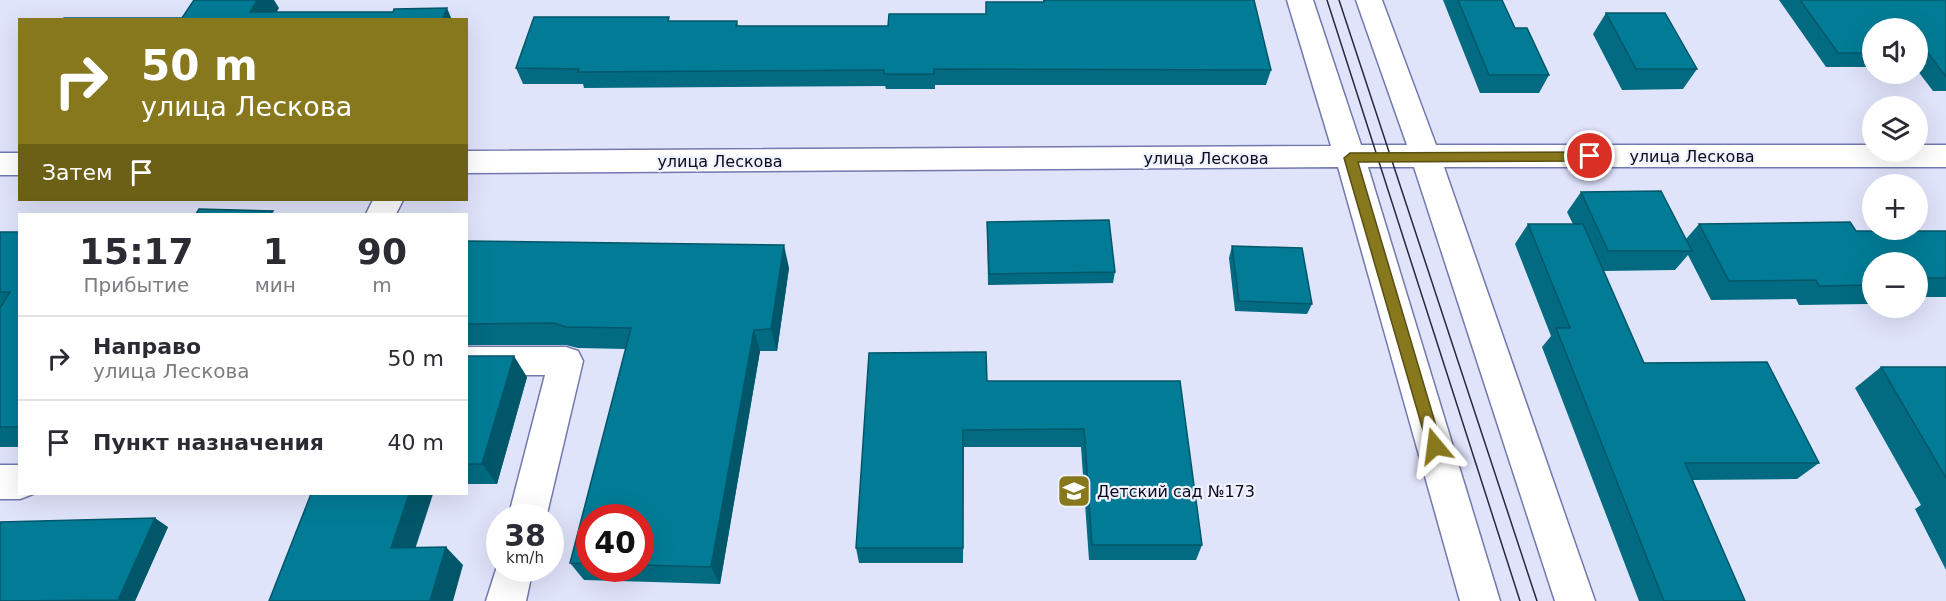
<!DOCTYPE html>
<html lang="ru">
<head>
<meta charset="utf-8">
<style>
  :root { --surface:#fff; --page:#f2f2f3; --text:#2b2b33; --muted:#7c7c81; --line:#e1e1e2 }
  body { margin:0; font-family:"DejaVu Sans",sans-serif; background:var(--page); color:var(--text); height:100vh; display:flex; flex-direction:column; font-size:22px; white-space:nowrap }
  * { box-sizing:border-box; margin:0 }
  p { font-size:20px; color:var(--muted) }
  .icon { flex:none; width:33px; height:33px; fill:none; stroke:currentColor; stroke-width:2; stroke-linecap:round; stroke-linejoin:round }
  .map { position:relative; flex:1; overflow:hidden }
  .panel { position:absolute; left:18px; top:213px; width:450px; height:282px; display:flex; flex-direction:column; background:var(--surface); border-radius:0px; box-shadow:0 6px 24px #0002 }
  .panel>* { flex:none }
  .hud { position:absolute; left:18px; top:18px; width:450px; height:183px; border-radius:0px; box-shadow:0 6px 24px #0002; background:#88781d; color:#fff; overflow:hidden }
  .controls { position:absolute; left:1862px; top:18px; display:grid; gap:12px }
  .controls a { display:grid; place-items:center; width:66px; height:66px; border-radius:50%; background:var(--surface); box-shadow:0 6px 24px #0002; font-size:30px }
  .speed { position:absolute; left:486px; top:504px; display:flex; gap:12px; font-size:30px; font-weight:700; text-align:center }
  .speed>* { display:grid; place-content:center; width:78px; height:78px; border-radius:50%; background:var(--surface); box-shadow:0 6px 24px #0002; line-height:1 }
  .speed small { font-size:15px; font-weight:400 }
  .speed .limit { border:9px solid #d22; background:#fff; color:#111 }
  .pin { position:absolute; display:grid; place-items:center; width:51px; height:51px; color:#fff; margin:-26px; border:3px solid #fff; border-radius:50%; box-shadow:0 2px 6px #0007 }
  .me { position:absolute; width:66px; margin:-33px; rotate:344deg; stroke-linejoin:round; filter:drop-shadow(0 0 4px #0008) }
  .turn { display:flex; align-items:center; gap:21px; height:126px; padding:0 24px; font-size:27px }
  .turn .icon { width:78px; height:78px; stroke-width:2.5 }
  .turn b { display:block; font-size:42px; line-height:51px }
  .then { display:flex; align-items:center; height:57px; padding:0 24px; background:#0003; gap:12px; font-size:22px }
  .eta { display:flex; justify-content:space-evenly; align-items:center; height:102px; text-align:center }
  .eta b { font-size:36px; font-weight:700; line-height:42px }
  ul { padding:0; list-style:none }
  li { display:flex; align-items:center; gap:18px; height:84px; padding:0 24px; border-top:2px solid var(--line) }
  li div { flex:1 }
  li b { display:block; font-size:22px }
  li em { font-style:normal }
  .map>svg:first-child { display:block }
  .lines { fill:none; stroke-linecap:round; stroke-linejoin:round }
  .minor-casing { stroke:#7378ad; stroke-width:3 }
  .minor { fill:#fff; fill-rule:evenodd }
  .tram { stroke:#28293d; stroke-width:1.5 }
  .wall { fill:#026b81; fill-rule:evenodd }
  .shaded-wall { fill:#015769 }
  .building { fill:#027c96; stroke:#015769; stroke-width:1.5 }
  .route { fill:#88781d; stroke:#584e13; stroke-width:1.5 }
  .labels { text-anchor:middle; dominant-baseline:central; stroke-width:4.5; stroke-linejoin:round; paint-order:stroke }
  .street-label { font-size:16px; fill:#090a1d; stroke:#f0f2fe }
  .poi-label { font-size:16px; fill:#090a1d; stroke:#f0f2fe; text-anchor:start }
</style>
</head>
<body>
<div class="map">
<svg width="1946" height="601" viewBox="0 0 1946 601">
  <rect width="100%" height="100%" fill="#e0e4fb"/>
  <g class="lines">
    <defs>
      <g id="minor">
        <path d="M1287 0H1313L1361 145H1407L1356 0H1382L1436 145H1872V152H1917V145H1946V167H1444L1595 601H1555L1414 167H1368L1500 601H1460L1338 167 466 173V151L1331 146Z"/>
        <rect x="0" y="153" width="20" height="22"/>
        <path d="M373 200H403L396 214H366Z"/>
        <path d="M466 347H566L578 351 583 361 546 518H508L545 375H466Z"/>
        <path d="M0 465H20V494H33L20 499H0Z"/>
        <path d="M500 557V568H533L526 601H486Z"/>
      </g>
    </defs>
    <!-- minor casing -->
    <use href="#minor" class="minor-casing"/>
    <!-- minor -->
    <use href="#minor" class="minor"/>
    <!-- tram -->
    <g class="tram">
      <path d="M1327 0 1520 601"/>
      <path d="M1339 0 1537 601"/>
    </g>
  </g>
  <!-- wall -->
  <g class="wall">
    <path d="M1043 0 1271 70 1266 85H935V89H886L885 86 584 88 583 84H523L516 68 670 21H737L738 26H888L985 14 1043 2Z"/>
    <path d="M1443 0H1502L1515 28 1549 75 1539 93H1480Z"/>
    <path d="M1779 0H1946V91H1933L1917 70V28H1872V67H1826Z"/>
    <path d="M1606 13 1697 69 1683 89 1622 90 1593 34Z"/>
    <path d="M1581 192 1686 239 1699 224 1856 231H1946V297H1917V262H1872V301L1868 304 1799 305 1796 299 1711 300 1688 255 1675 270 1603 271 1644 363 1819 463 1797 479 1692 480 1745 601H1639L1542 347 1551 336 1515 244 1528 224H1573L1567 212Z"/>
    <path d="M987 222 1115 272 1113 283 988 285Z"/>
    <rect x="0" y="232" width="20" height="215"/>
    <path d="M466 241 789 268 777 351H760L720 584 584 580 570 563 626 349 578 348 566 345H466ZM590 518H640V568H590Z"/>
    <path d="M1232 246 1312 304 1307 314 1235 311 1229 258Z"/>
    <path d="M466 356 527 377 497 484H466Z"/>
    <path d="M1881 367H1946V570L1915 509 1921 505 1855 388Z"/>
    <path d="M987 381H1180L1202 545 1196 560H1089L1081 447H964L963 563H859L856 548Z"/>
    <path d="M168 527 135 601H0Z"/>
  </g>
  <!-- shaded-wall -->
  <g class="shaded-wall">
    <path d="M257 0H274L279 8 272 20 250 12Z"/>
    <path d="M447 8 452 20H442Z"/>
    <path d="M784 245 789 268 777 351 771 329Z"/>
    <path d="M754 330 760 351 720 584 711 567Z"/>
    <path d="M514 356 527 377 497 484 482 464Z"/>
    <path d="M409 494H433L410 565 391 548Z"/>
    <path d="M155 518 168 527 135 601H120L118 600Z"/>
    <path d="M446 547 463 565 453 601H430Z"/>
  </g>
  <!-- building -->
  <g class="building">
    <path d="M194 0H257L250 12H393L394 9 447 8 442 20H63L64 18H182Z"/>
    <path d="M1044 0H1254L1271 70 934 69V74H884V70L578 72 579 69 516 68 534 17H669L668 21H737L736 26H888L889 14H986V2H1044Z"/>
    <path d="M1458 0H1502L1515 28H1527L1549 75H1489Z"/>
    <path d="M1800 0H1946V77L1928 53H1917V28H1872V53H1838Z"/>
    <path d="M1606 13H1665L1697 69H1636Z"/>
    <path d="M1661 191 1692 251H1608L1581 192Z"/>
    <path d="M199 209 273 211 271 214H196Z"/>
    <path d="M1109 220 1115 272 989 274 987 222Z"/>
    <path d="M1850 222 1856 231H1946V278H1917V262H1872V285L1819 286 1816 280 1729 281 1699 224Z"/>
    <path d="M1528 224H1583L1644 363 1767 362 1819 463H1685L1745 601H1664L1556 328H1570Z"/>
    <path d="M0 232H20V427H0V308L10 292H0Z"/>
    <path d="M466 241 784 245 771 329 754 330 711 567 640 565V518H590V564L570 563 631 328 566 327 554 323 466 324Z"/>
    <path d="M1232 246 1302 248 1312 304 1239 301Z"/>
    <path d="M986 352 987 381H1180L1202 545H1092L1084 429 963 430V548H856L869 353Z"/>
    <path d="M466 356H514L482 464H466Z"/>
    <path d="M1881 367H1946V478Z"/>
    <path d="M311 494H409L391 548 446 547 430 601H269Z"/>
    <path d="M155 518 118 600 0 601V522Z"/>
  </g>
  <!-- route -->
  <path class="route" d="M1590 152 1596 156 1590 161 1358 162 1442 446 1440 451 1435 453 1429 451 1344 158 1350 153Z"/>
  <!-- icons -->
  <defs>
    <symbol id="school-square" viewBox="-11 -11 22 22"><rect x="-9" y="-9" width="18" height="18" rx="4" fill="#88781d" stroke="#f0f2fe"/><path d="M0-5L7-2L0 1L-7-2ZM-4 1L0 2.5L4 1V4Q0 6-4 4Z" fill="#fff"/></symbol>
  </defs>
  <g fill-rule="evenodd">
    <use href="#school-square" x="1055" y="472" width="38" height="38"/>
  </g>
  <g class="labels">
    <!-- street labels -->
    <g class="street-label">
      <text x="1692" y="156">улица Лескова</text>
      <text x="1206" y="158">улица Лескова</text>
      <text x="720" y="161">улица Лескова</text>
    </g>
    <!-- poi labels -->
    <g class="poi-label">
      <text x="1097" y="491">Детский сад №173</text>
    </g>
  </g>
</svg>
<div class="controls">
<a><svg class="icon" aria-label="sound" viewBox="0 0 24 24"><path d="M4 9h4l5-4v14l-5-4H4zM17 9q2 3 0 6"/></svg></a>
<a><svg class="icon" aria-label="layers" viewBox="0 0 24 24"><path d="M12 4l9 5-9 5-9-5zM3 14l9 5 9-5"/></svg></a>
<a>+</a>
<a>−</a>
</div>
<div class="speed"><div>38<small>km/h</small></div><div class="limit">40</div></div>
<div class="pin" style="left:1590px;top:156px;background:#d93025"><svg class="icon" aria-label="arrive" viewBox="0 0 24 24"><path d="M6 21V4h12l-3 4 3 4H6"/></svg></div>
<svg class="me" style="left:1435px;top:446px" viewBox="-20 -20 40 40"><path d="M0-17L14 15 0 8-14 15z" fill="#88781d" stroke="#fff" stroke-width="4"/></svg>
<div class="hud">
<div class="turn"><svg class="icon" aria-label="right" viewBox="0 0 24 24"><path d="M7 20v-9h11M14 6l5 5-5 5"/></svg><div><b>50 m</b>улица Лескова</div></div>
<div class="then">Затем<svg class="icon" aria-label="arrive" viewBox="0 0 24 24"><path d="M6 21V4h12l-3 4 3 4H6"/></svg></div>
</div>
<section class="panel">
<div class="eta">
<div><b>15:17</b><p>Прибытие</p></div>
<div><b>1</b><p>мин</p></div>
<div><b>90</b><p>m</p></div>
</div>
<ul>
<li><svg class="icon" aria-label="right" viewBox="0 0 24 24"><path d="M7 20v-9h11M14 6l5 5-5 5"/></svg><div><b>Направо</b><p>улица Лескова</p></div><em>50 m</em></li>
<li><svg class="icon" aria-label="arrive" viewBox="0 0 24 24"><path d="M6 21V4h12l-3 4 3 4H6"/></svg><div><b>Пункт назначения</b></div><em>40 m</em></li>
</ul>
</section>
</div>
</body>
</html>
